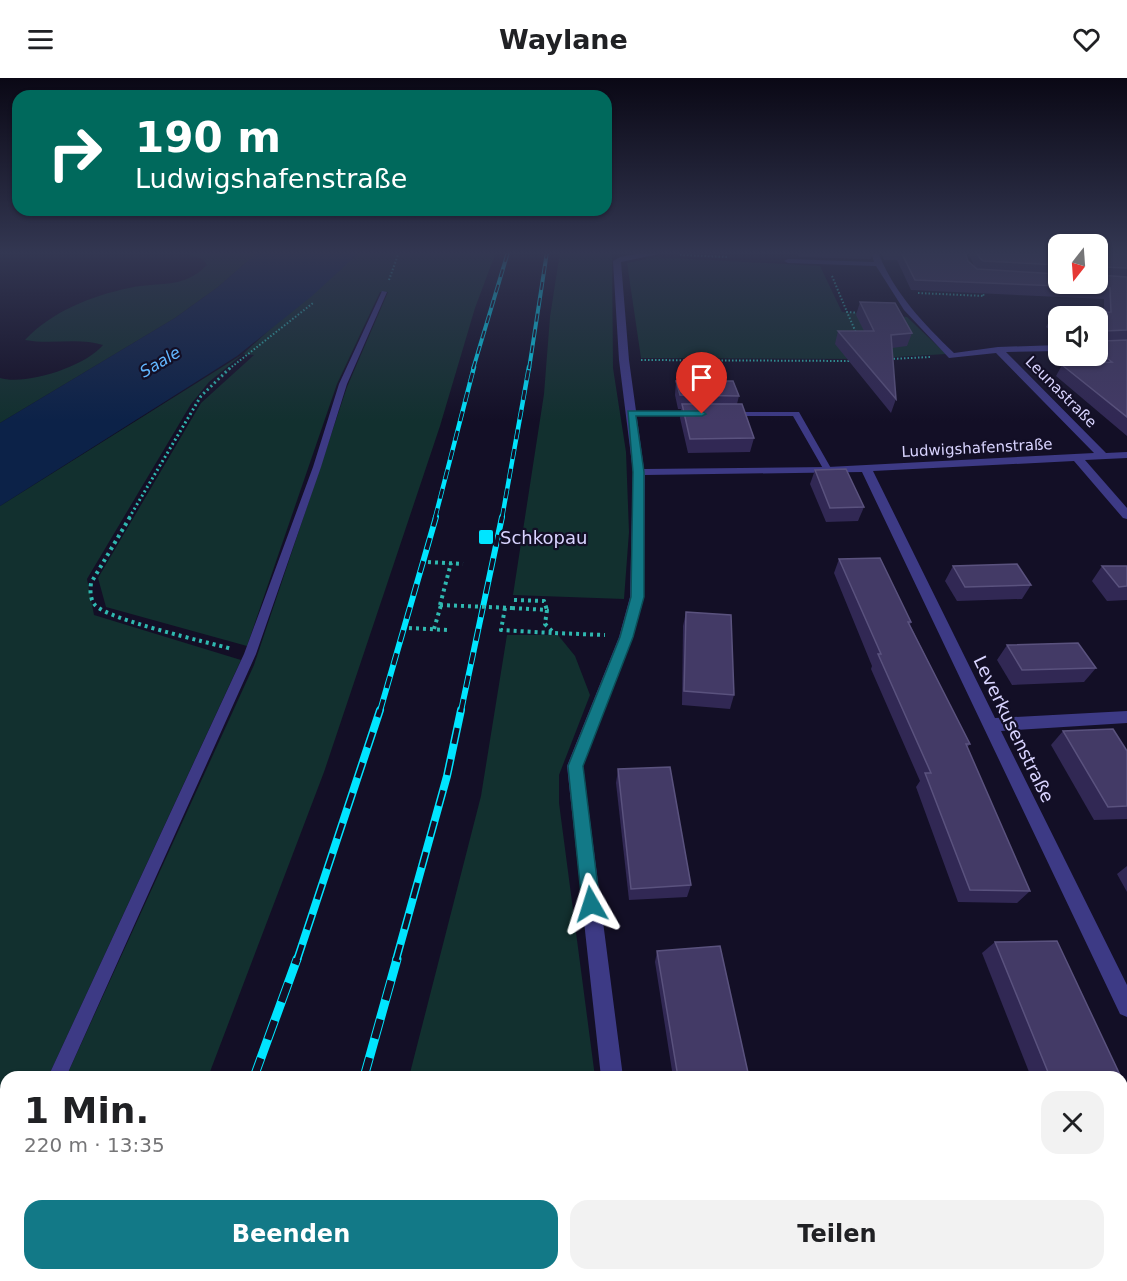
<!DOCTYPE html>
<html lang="de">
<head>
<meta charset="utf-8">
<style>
  :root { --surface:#fff; --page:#f2f2f2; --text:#202124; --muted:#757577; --accent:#127987 }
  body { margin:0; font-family:"DejaVu Sans",sans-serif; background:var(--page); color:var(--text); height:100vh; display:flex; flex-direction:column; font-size:22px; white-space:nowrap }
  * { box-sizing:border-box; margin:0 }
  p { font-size:20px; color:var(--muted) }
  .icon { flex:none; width:33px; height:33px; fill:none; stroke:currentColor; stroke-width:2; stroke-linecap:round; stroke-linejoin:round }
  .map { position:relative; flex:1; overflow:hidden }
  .side { position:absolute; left:0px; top:993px; width:1128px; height:210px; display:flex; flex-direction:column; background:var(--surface); border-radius:18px 18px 0 0; box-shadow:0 2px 4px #0004 }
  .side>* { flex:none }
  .top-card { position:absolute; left:12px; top:12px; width:600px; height:126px; border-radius:18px; box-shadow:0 2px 4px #0004; background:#00695c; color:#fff; overflow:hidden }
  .needle { width:39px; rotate:197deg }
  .fabs { position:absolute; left:1048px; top:156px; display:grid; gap:12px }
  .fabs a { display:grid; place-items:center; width:60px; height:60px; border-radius:12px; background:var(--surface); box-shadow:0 2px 4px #0004; font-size:30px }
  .pin { position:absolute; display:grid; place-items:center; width:51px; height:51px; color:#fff; margin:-62px -26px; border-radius:50% 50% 50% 0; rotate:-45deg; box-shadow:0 0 6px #0007 }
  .pin .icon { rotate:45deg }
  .me { position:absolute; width:66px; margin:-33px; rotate:354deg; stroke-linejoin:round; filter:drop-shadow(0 0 4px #0008) }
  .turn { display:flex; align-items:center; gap:21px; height:126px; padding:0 24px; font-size:27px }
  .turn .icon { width:78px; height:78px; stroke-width:2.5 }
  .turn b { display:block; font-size:42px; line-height:51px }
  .round { display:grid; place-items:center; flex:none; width:63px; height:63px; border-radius:18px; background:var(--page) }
  .overview { display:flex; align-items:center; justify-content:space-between; height:102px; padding:0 24px }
  h1 { font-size:36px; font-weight:700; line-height:45px }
  .primary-button { display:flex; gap:12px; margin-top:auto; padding:12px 24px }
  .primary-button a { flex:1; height:69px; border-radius:18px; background:var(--accent); color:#fff; font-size:24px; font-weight:700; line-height:69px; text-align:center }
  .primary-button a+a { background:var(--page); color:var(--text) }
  header { display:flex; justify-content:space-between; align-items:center; height:78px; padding:0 24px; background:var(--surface); font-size:27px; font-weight:700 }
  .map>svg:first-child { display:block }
  .green { fill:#12302f }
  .water { fill:#0c2248 }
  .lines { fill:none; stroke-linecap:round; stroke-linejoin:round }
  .path-far2 { stroke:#2fb8b0; stroke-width:2; stroke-dasharray:1.5 2; stroke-linecap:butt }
  .path-far1 { stroke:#2fb8b0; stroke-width:3; stroke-dasharray:2 3; stroke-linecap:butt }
  .path { stroke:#2fb8b0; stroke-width:4; stroke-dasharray:3 4; stroke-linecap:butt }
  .lane { fill:#3d3a85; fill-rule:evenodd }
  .street { fill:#3d3a85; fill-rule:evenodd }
  .rail-far4-casing { stroke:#00e5ff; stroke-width:4 }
  .rail-far3-casing { stroke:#00e5ff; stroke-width:4.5 }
  .rail-far2-casing { stroke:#00e5ff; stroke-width:6 }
  .rail-far1-casing { stroke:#00e5ff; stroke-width:8 }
  .rail-casing { stroke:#00e5ff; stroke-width:9 }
  .rail-far4 { stroke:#130f26; stroke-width:2; stroke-dasharray:8; stroke-linecap:butt }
  .rail-far3 { stroke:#130f26; stroke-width:3; stroke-dasharray:10; stroke-linecap:butt }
  .rail-far2 { stroke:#130f26; stroke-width:4; stroke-dasharray:12; stroke-linecap:butt }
  .rail-far1 { stroke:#130f26; stroke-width:5; stroke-dasharray:16; stroke-linecap:butt }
  .rail { stroke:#130f26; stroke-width:7; stroke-dasharray:20; stroke-linecap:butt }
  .path-bridge { stroke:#2fb8b0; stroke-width:4; stroke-dasharray:3 4; stroke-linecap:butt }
  .wall { fill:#312854 }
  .building { fill:#433a66; stroke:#5a527e; stroke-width:1.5 }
  .route { fill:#127987; stroke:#0c4f58; stroke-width:1.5 }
  .poi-dot { fill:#00e5ff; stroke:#130f26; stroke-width:2 }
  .labels { text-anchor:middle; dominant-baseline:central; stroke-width:4.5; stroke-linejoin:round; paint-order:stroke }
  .far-street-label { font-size:15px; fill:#d9d4ff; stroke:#130f26 }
  .far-water-label { font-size:16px; font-style:italic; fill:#62b6ff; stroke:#130f26 }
  .poi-label { font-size:18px; fill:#d9d4ff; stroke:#130f26; text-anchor:start }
  .street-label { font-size:18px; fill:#d9d4ff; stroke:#130f26 }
</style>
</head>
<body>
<header><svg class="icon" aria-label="menu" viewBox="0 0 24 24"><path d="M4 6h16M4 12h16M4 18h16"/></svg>Waylane<svg class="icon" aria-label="heart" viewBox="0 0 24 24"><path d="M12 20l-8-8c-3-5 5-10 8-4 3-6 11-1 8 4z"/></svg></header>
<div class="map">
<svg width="1127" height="1203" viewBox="0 0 1127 1203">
  <rect width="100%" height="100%" fill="#130f26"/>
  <!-- green -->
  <g class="green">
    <path d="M181 174H258L218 209 175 240 0 345V300C26 308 86 288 103 267 79 259 51 267 25 262 51 234 91 218 129 210 160 203 182 212 207 187L203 181Z"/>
    <path d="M354 174H496L475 230 440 348 324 694 208 999H66L254 587 347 309 388 214H380L337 306 247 568 106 529 98 500 201 325 254 277 243 276 209 304 191 326 87 501 94 537 241 582 48 999H6V1082L0 1093V428L243 276Z"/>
    <path d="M560 174H612L613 290 626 374 629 454 624 521 513 517 544 316 550 239Z"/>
    <path d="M655 179 820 188 842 234 907 239 946 276 863 281 641 280 627 185Z"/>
    <path d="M507 557H558L575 578 590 617 559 697V725L595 999H409L481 718Z"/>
    <path d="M6 1126V1197H132L130 1203H0V1138Z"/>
    <path d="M358 1197H621L622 1203H356Z"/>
  </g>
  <!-- water -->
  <path class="water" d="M258 174H360L312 218 237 278 0 428V345L175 240 218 209Z"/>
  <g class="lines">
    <!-- path-far2 -->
    <g class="path-far2">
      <path d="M680 177 727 179"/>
      <path d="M832 198 847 234"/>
      <path d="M389 202 399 174"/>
      <path d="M918 215 984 218 981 212"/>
      <path d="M857 257 847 234 862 235"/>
      <path d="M890 281 930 279"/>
      <path d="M641 282 852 283"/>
      <path d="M229 291 313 225"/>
    </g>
    <!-- path-far1 -->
    <path class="path-far1" d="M129 440 201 318 231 289"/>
    <!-- path -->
    <g class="path">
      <path d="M130 439 91 505C90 513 90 521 95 527 109 542 207 564 232 571"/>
      <path d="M428 484 463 486"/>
      <path d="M514 522 544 523 547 532"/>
      <path d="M440 527 451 485"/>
      <path d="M505 530 501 552 552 555"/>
      <path d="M512 530 547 532 545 546 554 555 605 557"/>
      <path d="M409 550 447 552"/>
      <path d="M434 551 441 527"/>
    </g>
    <!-- lane -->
    <g class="lane">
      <path d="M382 213 387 214 347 306 321 389 256 576 66 999H48L244 576 313 389 339 306Z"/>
      <path d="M628 333 695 334 699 336 695 338 631 337H628Z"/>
      <path d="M727 334H799L832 392 831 394H825L793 338H730L726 336Z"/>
      <path d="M6 1091V1119L0 1122V1094Z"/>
    </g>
    <!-- street -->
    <g class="street">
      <path d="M648 174H668L621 184 629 282 644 391 828 389 1094 375 996 275 949 280 904 232 876 188 788 185 784 183 788 181 874 184 871 174H878C894 215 923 245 954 275L998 269 1059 267V273L1006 274 1106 375 1127 374V380L1085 382 1127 430V441L1123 440 1074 383 873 393 995 640 1127 633V645L1001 653 1127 907V939L1120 936 862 394 645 397 644 519 633 559 583 688 623 999H601L567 688 619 559 630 519 633 394 619 282 613 183 620 179Z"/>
      <path d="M632 1197H658L659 1203H633Z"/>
    </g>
    <defs>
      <g id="rail-far4">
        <path d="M473 291 508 174"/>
        <path d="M529 291 547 174"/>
      </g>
      <g id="rail-far3">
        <path d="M435 440 474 289"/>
        <path d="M502 440 529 289"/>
      </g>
      <g id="rail-far2">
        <path d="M380 633 436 439"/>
        <path d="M461 633 502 439"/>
      </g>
      <g id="rail-far1">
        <path d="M297 882 380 632"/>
        <path d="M396 882 447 698 461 632"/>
      </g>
      <g id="rail">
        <path d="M254 999 297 881"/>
        <path d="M364 999 397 881"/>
        <path d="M177 1203 180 1197"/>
        <path d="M307 1203 309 1197"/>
      </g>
    </defs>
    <!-- rail-far4 casing -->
    <use href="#rail-far4" class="rail-far4-casing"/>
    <!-- rail-far3 casing -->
    <use href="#rail-far3" class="rail-far3-casing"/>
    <!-- rail-far2 casing -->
    <use href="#rail-far2" class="rail-far2-casing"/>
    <!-- rail-far1 casing -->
    <use href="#rail-far1" class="rail-far1-casing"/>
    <!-- rail casing -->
    <use href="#rail" class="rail-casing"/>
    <!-- rail-far4 -->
    <use href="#rail-far4" class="rail-far4"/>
    <!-- rail-far3 -->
    <use href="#rail-far3" class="rail-far3"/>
    <!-- rail-far2 -->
    <use href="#rail-far2" class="rail-far2"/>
    <!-- rail-far1 -->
    <use href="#rail-far1" class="rail-far1"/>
    <!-- rail -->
    <use href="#rail" class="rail"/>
    <!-- path-bridge -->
    <path class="path-bridge" d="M440 527 512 530"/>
  </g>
  <!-- wall -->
  <g class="wall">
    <path d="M797 174H873L871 181 799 179Z"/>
    <path d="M880 174H965L968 183 974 188 968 174H1059V206L1098 174H1127V358L1056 298 1062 287 1092 285 1083 278H1098V238H1059V259L1046 249 1052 238 1104 234V221L911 212 897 182H884Z"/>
    <path d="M860 224 912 255 907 268 892 270 896 321 891 335 835 266 838 253H864L856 237Z"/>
    <path d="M676 303 739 318 737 326 754 360 750 374 688 375 680 340 681 331H678L675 317Z"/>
    <path d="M815 392 864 429 858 443 826 444 810 406Z"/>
    <path d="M839 481 911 544 910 547 970 666 967 670 1030 813 1017 825 958 824 916 709 920 703 871 591 872 588 834 495Z"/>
    <path d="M953 488 1031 507 1022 521 957 523 945 503Z"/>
    <path d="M1102 488H1127V522L1107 523 1092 503Z"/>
    <path d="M686 534 734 617 730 631 682 627 683 548Z"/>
    <path d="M1007 567 1096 590 1084 604 1012 607 997 582Z"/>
    <path d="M1063 653 1127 673V741L1094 742 1051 667Z"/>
    <path d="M618 691 691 807 687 819 629 822 616 705Z"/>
    <path d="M1127 788V814L1117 796Z"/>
    <path d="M995 864 1121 999H1031L982 875Z"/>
    <path d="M657 873 749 999H673L655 884Z"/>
    <path d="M1127 1082V1203H1126L1122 1194V1083Z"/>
    <path d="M725 1197H816L818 1203H727Z"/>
  </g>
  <!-- building -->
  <g class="building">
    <path d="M901 174H965L968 183 977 191 1059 196V206H1098V174H1127V190L1103 189 1099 197 1127 199V252L1104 253 1102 255 1104 263 1127 262V339L1062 287 1112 284 1098 273V238H1059V244L1052 238 1111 234 1110 210 915 202Z"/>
    <path d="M976 174H1059V187L983 183 979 179Z"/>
    <path d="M860 224 895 225 912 255 891 257 896 321 838 253H874Z"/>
    <path d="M676 303H733L739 318 680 317Z"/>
    <path d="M682 326H742L754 360 690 361Z"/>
    <path d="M846 391 864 429 830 430 815 392Z"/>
    <path d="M880 480 911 544H908L970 666H966L1030 813 970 812 925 695H931L878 576H881L839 481Z"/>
    <path d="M1017 486 1031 507 965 509 953 488Z"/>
    <path d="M1102 488H1127V508L1119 509Z"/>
    <path d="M686 534 731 537 734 617 684 613Z"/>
    <path d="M1078 565 1096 590 1022 592 1007 567Z"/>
    <path d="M1113 651 1127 673V728L1108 729 1063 653Z"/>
    <path d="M670 689 691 807 631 811 618 691Z"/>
    <path d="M1057 863 1121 999H1050L995 864Z"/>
    <path d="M720 868 749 999H678L657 873Z"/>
    <path d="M1127 1082V1156L1122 1145V1083Z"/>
    <path d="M732 1197H816L818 1203H733Z"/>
  </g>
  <!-- sky -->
  <linearGradient id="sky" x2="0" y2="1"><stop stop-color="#0a0815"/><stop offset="0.51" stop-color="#333752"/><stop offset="1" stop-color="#333752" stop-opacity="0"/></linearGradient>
  <rect width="1127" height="343" fill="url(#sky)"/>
  <!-- route -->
  <path class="route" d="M628 333H702L706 336 702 338H636L644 394V519L633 559 583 688 600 826 597 831 591 834 585 831 582 826 568 688 620 559 631 519 633 394Z"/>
  <!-- markers -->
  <rect class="poi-dot" x="478" y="451" width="16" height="16" rx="3"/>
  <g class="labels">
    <!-- far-street labels -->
    <g class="far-street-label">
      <text transform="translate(1061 314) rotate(45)">Leunastraße</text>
      <text transform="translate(977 370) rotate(-3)">Ludwigshafenstraße</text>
    </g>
    <!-- far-water labels -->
    <g class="far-water-label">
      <text transform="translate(160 284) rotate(-31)">Saale</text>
    </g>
    <!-- poi labels -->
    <g class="poi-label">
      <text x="500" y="459">Schkopau</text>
    </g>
    <!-- street labels -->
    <g class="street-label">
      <text transform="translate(1014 651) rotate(64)">Leverkusenstraße</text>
    </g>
  </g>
</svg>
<div class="fabs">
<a><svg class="needle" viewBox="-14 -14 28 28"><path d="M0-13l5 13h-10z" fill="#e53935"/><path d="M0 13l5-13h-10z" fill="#757577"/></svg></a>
<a><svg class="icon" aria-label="sound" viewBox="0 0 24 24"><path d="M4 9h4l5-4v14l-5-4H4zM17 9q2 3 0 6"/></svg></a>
</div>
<div class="pin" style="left:702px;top:336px;background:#d93025"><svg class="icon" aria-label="arrive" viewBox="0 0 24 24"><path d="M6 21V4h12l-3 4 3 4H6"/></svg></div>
<svg class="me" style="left:591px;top:826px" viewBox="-20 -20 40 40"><path d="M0-17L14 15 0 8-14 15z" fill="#127987" stroke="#fff" stroke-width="4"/></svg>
<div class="top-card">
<div class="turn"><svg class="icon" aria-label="right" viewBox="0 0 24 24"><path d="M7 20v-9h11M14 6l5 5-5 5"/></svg><div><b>190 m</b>Ludwigshafenstraße</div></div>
</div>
<section class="side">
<div class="overview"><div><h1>1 Min.</h1><p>220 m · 13:35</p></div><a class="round"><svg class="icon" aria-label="close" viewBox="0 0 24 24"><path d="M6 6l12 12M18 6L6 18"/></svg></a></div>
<div class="primary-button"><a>Beenden</a><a>Teilen</a></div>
</section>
</div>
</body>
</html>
